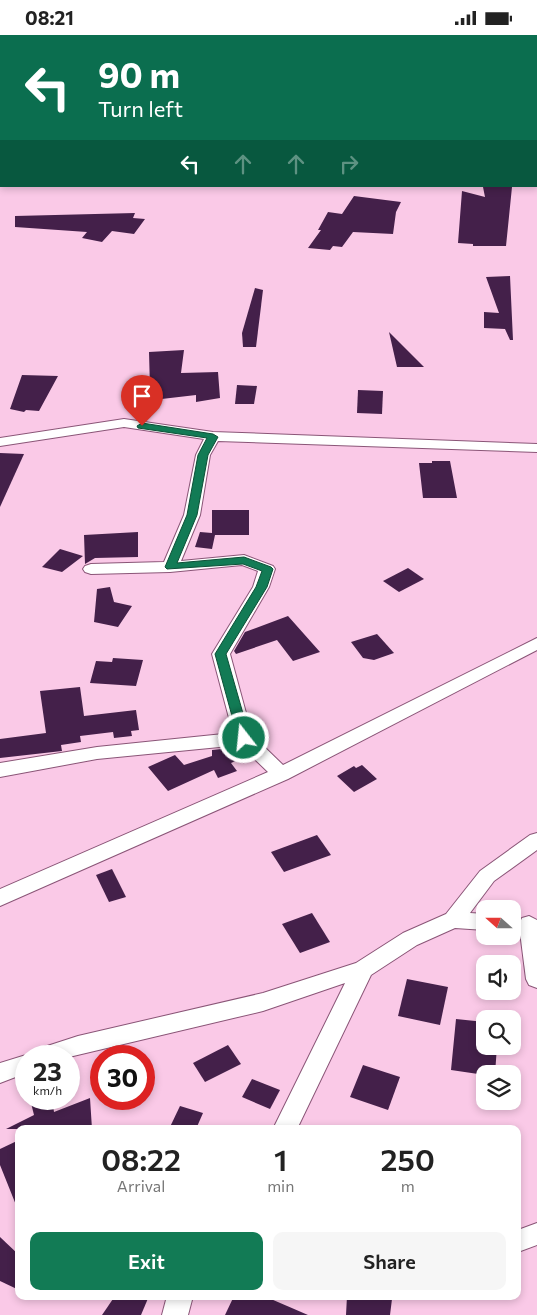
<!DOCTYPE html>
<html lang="en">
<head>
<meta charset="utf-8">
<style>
  :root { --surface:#fff; --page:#f6f6f6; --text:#222; --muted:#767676; --accent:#127b55 }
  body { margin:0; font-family:Commissioner,sans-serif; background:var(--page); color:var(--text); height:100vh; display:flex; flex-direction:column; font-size:19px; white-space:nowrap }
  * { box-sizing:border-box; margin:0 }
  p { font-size:16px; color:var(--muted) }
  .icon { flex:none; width:28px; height:28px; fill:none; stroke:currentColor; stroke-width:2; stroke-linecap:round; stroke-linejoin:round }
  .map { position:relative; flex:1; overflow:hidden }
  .panel { position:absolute; left:15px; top:1090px; width:506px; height:175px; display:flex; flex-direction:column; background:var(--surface); border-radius:10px; box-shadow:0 2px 8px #0003 }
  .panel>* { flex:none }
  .guide { position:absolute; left:0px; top:0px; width:538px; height:152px; box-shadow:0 2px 8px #0003; background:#0b6e4f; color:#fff; overflow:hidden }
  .needle { width:32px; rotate:291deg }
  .fabs { position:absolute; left:476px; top:865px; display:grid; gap:10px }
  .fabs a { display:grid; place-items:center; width:45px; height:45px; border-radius:10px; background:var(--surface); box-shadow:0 2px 8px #0003; font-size:25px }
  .speed { position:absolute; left:15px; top:1010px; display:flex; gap:10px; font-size:25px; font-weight:700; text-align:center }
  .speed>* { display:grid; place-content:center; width:65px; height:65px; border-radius:50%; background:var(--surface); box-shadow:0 2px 8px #0003; line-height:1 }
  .speed small { font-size:12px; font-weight:400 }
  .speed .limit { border:8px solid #d22; background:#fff; color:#111 }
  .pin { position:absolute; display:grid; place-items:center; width:42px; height:42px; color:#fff; margin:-51px -21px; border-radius:50% 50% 50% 0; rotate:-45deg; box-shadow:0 0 5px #0007 }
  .pin .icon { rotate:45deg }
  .me { position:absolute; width:55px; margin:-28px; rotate:344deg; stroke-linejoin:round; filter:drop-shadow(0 0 4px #0008) }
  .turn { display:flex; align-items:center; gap:18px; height:105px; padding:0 15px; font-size:22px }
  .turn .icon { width:65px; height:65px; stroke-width:2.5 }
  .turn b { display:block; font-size:35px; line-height:42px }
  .lanes { display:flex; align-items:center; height:48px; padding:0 15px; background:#0003; justify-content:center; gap:25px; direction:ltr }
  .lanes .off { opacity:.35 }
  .eta { display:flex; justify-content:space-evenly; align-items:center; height:85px; text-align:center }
  .eta b { font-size:30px; font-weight:600; line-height:35px }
  .cta { display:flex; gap:10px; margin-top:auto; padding:10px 15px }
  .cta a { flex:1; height:58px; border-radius:10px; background:var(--accent); color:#fff; font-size:20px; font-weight:600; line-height:58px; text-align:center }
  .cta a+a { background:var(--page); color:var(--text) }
  .status { display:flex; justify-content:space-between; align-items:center; height:35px; padding:0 25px; background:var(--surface); direction:ltr }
  .status svg { height:14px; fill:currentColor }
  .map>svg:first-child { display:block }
  .building { fill:#44204a }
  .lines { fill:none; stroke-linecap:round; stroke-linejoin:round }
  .minor-casing { stroke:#8a5577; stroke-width:2 }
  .minor { fill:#fff; fill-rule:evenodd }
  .route { fill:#127b55; stroke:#0c5037 }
</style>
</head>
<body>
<div class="status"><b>08:21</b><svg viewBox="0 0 49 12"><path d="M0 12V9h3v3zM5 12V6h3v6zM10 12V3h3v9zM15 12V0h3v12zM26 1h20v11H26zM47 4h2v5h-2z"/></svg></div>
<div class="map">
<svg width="537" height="1280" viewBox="0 0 537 1280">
  <rect width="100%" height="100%" fill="#fac9e7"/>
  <!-- building -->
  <g class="building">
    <path d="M483 152H512L506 211H473V209L458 208 462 156 485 162Z"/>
    <path d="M354 161 401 167 396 177 393 199 353 197 342 212 333 211 330 215 308 213 321 195H318L328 177 342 179Z"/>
    <path d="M135 178 133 183 145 184 134 199 112 196 102 207 82 203 87 197 15 192V181Z"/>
    <path d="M510 241 513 305H510L505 294 484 293V277L499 278 486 242Z"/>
    <path d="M255 253 263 255 256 312H243L242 298Z"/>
    <path d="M389 297 424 332H397Z"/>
    <path d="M184 315 181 338 218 337 220 363 196 367V360L153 365 150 354 149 317Z"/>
    <path d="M22 340 58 341 39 376 26 375 24 377 10 374Z"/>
    <path d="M237 350 257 351 254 369H235Z"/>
    <path d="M358 355 383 356 382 379 357 378Z"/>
    <path d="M0 418 24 419 0 472Z"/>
    <path d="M432 426H450L457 463H423L419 428H432Z"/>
    <path d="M212 475H249V500H215L212 514 195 512 200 497 212 498Z"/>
    <path d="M138 497V522L95 523 85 529 84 500Z"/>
    <path d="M60 514 83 521 62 537 42 532Z"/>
    <path d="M408 533 424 544 399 557 383 546Z"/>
    <path d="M110 552 114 567 132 571 118 592 94 587 97 554Z"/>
    <path d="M288 581 320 617 293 626 277 605 236 619 234 616 245 597Z"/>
    <path d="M377 599 394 618 374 625 363 623 351 607Z"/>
    <path d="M113 623 143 625 136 651 90 648 96 626 112 627Z"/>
    <path d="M80 652 84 681 136 675 139 695 131 696 132 701 114 703 113 697 80 701 81 707 61 710 62 716 0 723V704L46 698 40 656Z"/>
    <path d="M238 713 242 723 231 728 237 736 218 743 214 735 168 756 148 732 175 720 184 730 212 721V715L222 714 225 718Z"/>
    <path d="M362 730 377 744 354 757 337 741 354 731 356 733Z"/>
    <path d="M317 800 331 820 284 837 271 817Z"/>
    <path d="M112 834 126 862 109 867 96 840Z"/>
    <path d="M312 878 330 907 300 918 282 889Z"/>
    <path d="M407 944 448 952 440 990 398 981Z"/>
    <path d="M456 984 485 987V1011H497L495 1039 485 1040 451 1035Z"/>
    <path d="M228 1010 241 1029 205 1047 193 1028Z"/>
    <path d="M363 1030 400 1042 388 1075 350 1062Z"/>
    <path d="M252 1044 280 1055 270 1074 242 1062Z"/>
    <path d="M90 1063 92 1094H6L34 1080 30 1064H52L54 1077Z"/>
    <path d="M180 1071 203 1078 196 1094H169Z"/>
    <path d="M19 1105V1175H18L0 1130V1114Z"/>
    <path d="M0 1202 19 1220V1255L0 1246Z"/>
    <path d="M115 1261H149L141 1280H102Z"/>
    <path d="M234 1261H264L308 1280H225Z"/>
    <path d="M347 1261H389L390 1264H392L390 1280H346Z"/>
  </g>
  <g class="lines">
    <defs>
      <g id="minor">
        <path d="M396 0H414L415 1H397Z"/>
        <rect x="536" y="19" width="1" height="6"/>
        <rect x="536" y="130" width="1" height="6"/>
        <rect x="0" y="134" width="1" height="6"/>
        <path d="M124 384 213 397 537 409V417L218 406 210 420 200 480 181 526 244 520 273 531 275 534 269 552 230 619 252 700 283 730 537 603V615L288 744 0 871V854L268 737 240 710 97 724 0 742V728L97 712 233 698 212 619 253 552 258 536 242 530 170 537 91 539 85 537 83 534 85 531 91 529 164 527 184 480 196 420 204 404 124 392 0 411V403Z"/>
        <path d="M537 798V815L494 846 470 878 485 879V895L455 893 417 910 371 940 297 1094H273L345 948 263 976 69 1022 35 1021 38 1014 78 1001 263 958 356 928 403 898 446 879 480 836 530 800Z"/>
        <path d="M529 881 537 885V953L529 950 526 944 519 889 522 883Z"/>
        <path d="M26 1020 31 1021H26V1038L0 1048V1028Z"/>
        <path d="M537 1188V1210L518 1217V1195Z"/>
        <path d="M167 1261H193L188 1280H162Z"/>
      </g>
    </defs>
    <!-- minor casing -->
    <use href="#minor" class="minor-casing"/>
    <!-- minor -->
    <use href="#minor" class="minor"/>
  </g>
  <!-- route -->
  <path class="route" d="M142 388 213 399 218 402 208 420 197 480 177 528 244 522 271 532 273 534 267 552 226 619 250 703 248 706H240L238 703 215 619 256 552 262 536 243 529 167 534 165 532 187 480 198 420 207 403 138 393 137 391Z"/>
</svg>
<div class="fabs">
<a><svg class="needle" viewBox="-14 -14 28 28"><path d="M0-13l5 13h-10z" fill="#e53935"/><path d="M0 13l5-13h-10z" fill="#767676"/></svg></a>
<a><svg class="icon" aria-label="sound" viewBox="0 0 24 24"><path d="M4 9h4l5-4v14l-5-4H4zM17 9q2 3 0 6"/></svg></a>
<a><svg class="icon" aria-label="search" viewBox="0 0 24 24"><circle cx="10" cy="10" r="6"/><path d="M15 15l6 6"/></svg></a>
<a><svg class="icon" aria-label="layers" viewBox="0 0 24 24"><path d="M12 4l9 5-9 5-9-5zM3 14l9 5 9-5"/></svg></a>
</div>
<div class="speed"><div>23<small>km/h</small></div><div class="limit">30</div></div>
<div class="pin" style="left:142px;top:391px;background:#d93025"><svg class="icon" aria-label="arrive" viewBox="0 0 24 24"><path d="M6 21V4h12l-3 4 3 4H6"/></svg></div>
<svg class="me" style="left:244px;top:703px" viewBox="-20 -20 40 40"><circle r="17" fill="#127b55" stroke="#fff" stroke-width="3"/><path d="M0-11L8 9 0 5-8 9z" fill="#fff"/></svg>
<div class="guide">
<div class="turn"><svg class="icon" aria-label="left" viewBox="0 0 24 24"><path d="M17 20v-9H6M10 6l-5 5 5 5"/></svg><div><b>90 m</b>Turn left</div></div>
<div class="lanes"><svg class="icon" aria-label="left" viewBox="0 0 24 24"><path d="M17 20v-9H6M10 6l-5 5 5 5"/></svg><svg class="icon off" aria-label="ahead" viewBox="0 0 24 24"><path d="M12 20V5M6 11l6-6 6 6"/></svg><svg class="icon off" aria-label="ahead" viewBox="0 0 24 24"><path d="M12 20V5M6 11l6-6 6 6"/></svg><svg class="icon off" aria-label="right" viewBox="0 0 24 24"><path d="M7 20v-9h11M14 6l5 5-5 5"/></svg></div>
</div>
<section class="panel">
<div class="eta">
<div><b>08:22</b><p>Arrival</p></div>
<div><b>1</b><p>min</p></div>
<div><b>250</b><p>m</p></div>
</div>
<div class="cta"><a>Exit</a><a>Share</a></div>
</section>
</div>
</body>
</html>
